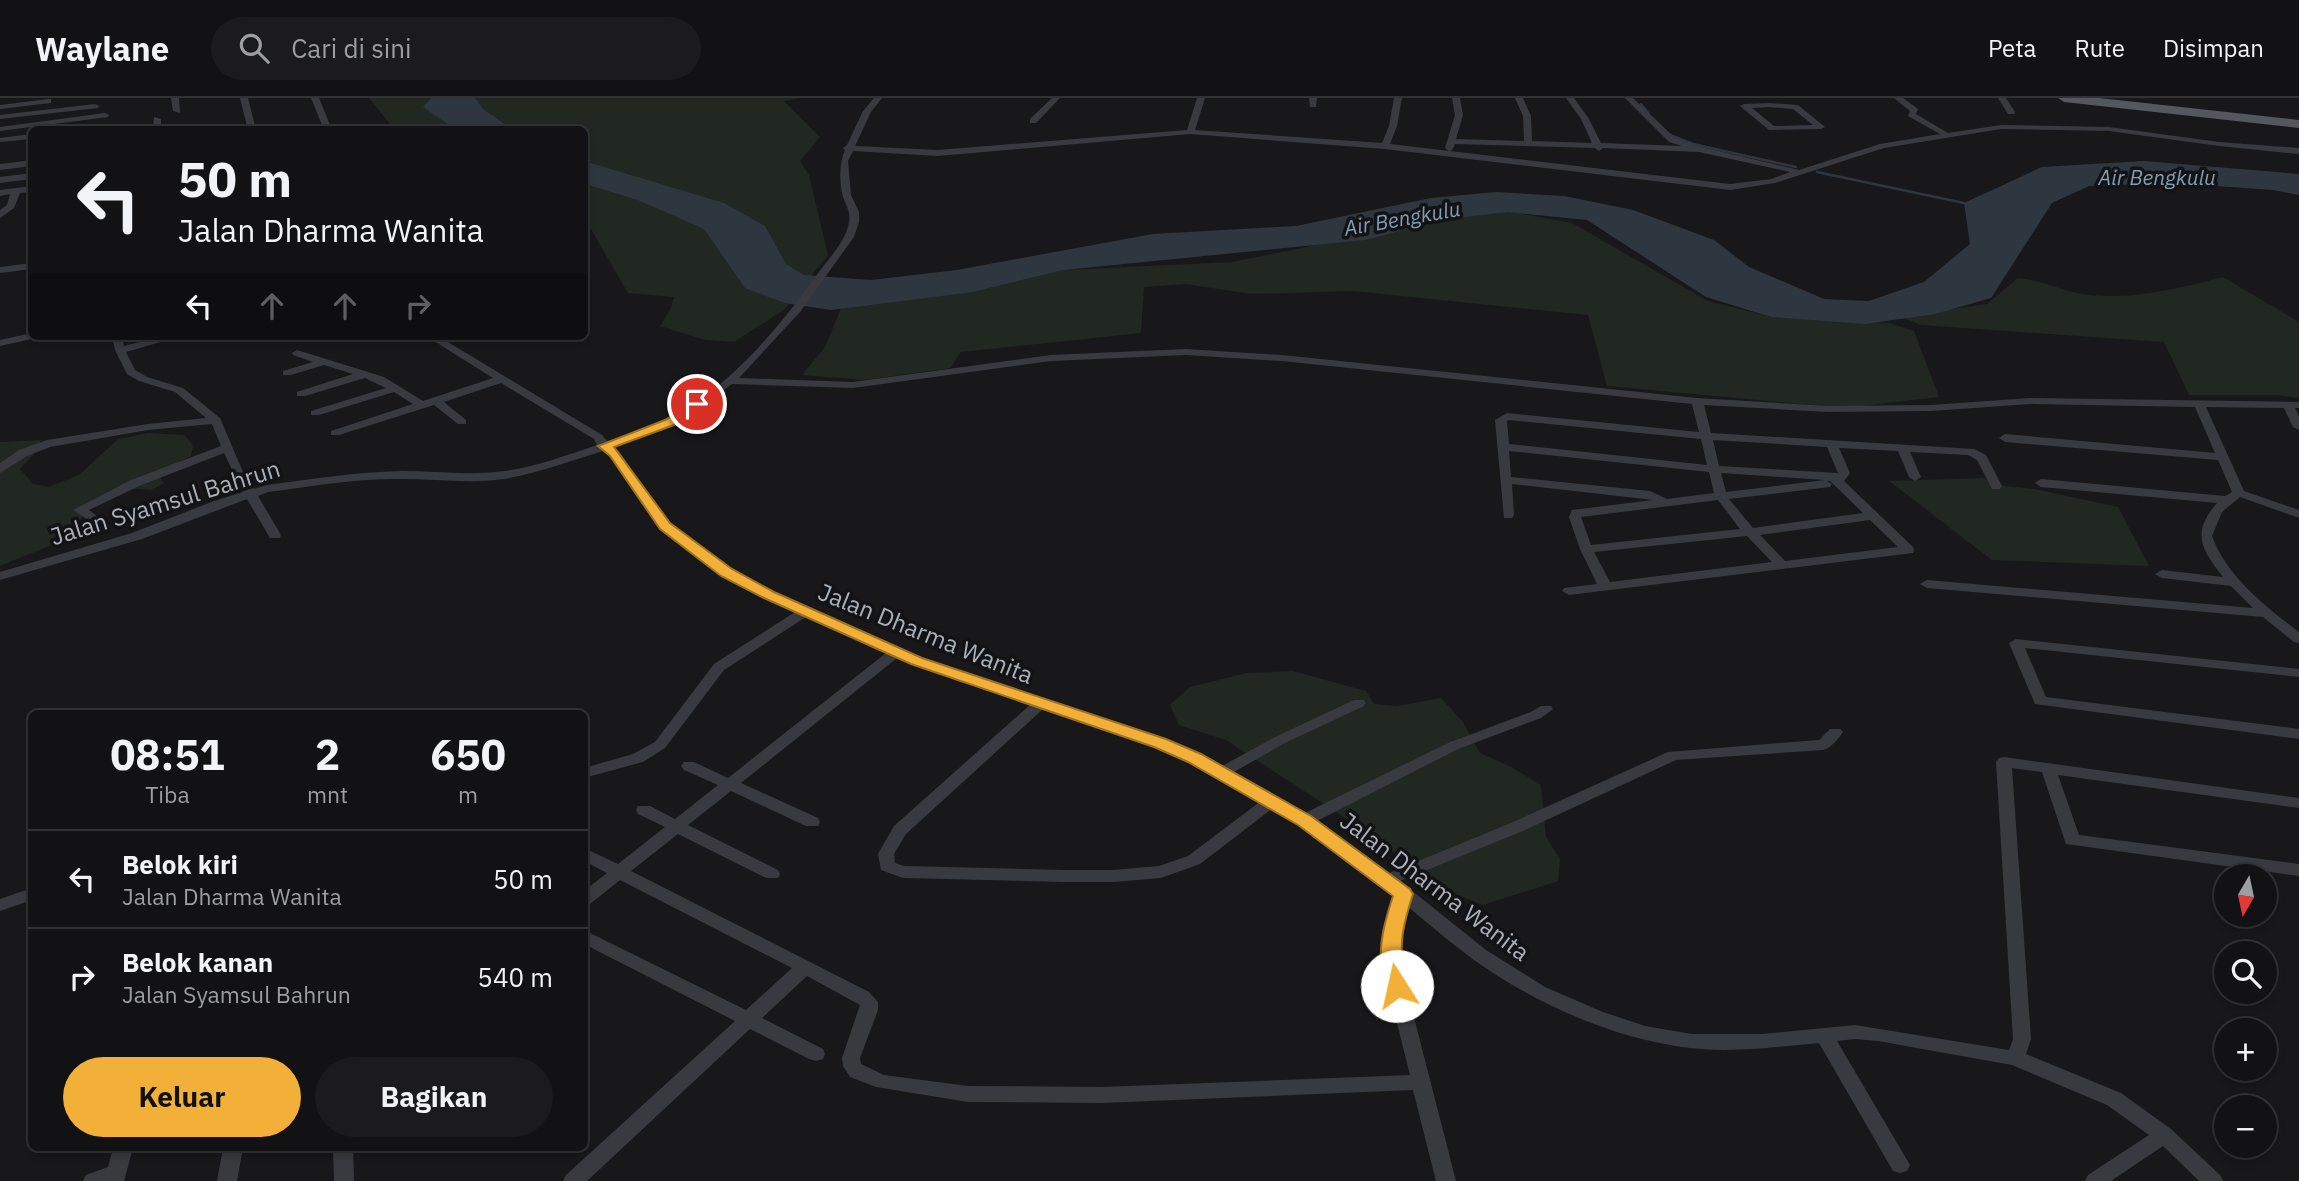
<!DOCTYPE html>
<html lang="id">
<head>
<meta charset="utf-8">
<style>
  :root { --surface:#121214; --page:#1b1b1d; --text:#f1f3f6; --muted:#9c9ea0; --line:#313234; --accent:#f2b038 }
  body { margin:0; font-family:"IBM Plex Sans",sans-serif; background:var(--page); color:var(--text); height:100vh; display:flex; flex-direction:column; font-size:26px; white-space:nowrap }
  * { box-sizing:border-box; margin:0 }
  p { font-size:23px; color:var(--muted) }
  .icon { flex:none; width:38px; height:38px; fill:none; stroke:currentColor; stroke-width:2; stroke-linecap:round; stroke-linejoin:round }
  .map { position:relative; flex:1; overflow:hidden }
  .sheet { position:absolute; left:28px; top:612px; width:560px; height:441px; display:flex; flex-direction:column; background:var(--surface); border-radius:10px; box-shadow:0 4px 10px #0003,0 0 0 2px var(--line) }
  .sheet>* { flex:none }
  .top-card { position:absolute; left:28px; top:28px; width:560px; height:214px; border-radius:10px; box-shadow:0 4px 10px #0003,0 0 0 2px var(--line); background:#121214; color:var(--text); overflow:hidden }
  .needle { width:46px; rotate:189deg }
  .tools { position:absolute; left:2214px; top:766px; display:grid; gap:14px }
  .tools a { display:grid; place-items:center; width:63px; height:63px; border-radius:50%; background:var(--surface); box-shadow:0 4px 10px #0003,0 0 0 2px var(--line); font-size:35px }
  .pin { position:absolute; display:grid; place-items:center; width:60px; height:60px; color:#fff; margin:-30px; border:4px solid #fff; border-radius:50%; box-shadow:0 2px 7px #0007 }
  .me { position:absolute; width:77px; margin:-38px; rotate:350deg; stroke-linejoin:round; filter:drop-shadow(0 0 5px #0008) }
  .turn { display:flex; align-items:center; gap:24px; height:147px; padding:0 35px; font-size:32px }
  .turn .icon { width:91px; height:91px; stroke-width:2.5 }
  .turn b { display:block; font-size:49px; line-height:60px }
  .lanes { display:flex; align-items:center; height:66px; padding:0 35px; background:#0003; justify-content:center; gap:35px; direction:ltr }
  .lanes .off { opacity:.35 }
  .eta { display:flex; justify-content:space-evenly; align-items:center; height:119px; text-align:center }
  .eta b { font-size:42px; font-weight:800; line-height:49px }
  .action { display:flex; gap:14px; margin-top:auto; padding:14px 35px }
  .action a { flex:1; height:80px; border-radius:42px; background:var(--accent); color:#111; font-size:28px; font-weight:800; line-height:80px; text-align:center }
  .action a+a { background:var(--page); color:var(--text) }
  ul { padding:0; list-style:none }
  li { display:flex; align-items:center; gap:21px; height:98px; padding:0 35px; border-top:2px solid var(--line) }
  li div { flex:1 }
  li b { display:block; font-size:26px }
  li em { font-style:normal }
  header { display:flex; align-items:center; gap:42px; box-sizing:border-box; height:98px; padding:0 35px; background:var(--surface); border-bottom:2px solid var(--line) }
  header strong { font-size:33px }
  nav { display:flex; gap:38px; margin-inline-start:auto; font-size:24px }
  .search { width:490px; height:63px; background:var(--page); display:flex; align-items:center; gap:18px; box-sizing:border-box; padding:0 24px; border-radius:38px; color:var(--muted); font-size:26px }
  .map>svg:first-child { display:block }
  .green { fill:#202821 }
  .water { fill:#2e373f }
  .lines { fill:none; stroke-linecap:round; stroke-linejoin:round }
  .stream { stroke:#2e373f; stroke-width:2.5 }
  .street { fill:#393a3f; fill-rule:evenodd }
  .primary { fill:#55575e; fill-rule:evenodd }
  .route { fill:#f2b038; stroke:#9d7224; stroke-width:2 }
  .labels { text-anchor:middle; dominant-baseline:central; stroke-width:7; stroke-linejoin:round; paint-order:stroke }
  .far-water-label { font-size:21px; font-style:italic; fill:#829eb5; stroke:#131315 }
  .street-label { font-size:24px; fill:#aab0ba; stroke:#131315 }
</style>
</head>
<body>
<header>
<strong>Waylane</strong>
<div class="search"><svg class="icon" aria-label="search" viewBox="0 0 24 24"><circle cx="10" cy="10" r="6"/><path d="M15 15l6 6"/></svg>Cari di sini</div>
<nav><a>Peta</a><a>Rute</a><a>Disimpan</a></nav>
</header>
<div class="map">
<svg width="2299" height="1083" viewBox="0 0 2299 1083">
  <rect width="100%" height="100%" fill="#18181a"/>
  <!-- green -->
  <g class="green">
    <path d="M369 0H799L784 3 820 39 800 63 809 77 828 157 785 211 734 244 705 242 660 228 671 210 674 199 628 195 585 121 584 32 394 31Z"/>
    <path d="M1507 113 1572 125 1708 203 1771 219 1889 225 1914 233 1939 299 1844 310 1607 288 1588 217 1353 193 1251 196 1186 186 1144 189 1141 235 961 254 950 270 865 282 802 277 825 249 842 208 880 206 917 193 973 194 1064 172 1232 164 1441 122Z"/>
    <path d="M2223 179 2299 224V300L2278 297H2189L2164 244 1921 227 1899 218 1987 206 2018 180C2041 182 2059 192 2082 196 2129 203 2177 191 2223 179Z"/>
    <path d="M148 335 185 337 193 348 191 358 157 375 164 385 152 392 123 390 84 414 78 428 54 446 0 468V344L41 342 36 354 20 371 33 386 49 389 79 377 118 341Z"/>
    <path d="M1982 380 2004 388 2035 391 2118 409 2149 468 1992 462 1889 383Z"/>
    <path d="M1293 573 1366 593 1374 606 1397 608 1441 600 1463 624 1480 655 1511 669 1541 687 1546 739 1560 761 1558 783 1483 807 1448 793 1359 729 1226 642 1179 627 1170 607 1190 589 1247 575Z"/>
  </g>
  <!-- water -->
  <g class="water">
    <path d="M431 0H475L484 12 512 31H455L423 9Z"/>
    <path d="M584 63 724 105 765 128 786 166 804 177 871 182 957 172 1153 136 1296 128 1431 100 1496 94 1564 98 1633 112 1714 142 1749 169 1824 201 1869 203 1924 184 1970 146 1964 105 2042 69 2144 63 2299 76V97L2273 92 2174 85 2089 88 2052 105 1991 200 1935 216 1865 226 1771 219 1706 199 1587 122 1507 114 1441 122 1365 142 1064 172 973 194 831 212 785 205 745 190 704 131 638 102 585 86Z"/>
  </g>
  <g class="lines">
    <!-- stream -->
    <g class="stream">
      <path d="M1641 6 1649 16"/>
      <path d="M1670 37 1693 46 1796 69"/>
      <path d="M1817 74 1964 105"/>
    </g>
    <!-- street -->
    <g class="street">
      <path d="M171 0H179L180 15 173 13Z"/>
      <path d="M240 0H248L256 32H248Z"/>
      <path d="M311 0H319L332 32H324Z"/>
      <path d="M874 0H882L871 14 855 48 938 52 1187 32 1197 0H1205L1195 32 1382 45 1389 28 1394 0H1402L1397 28 1390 46 1730 86 1771 81 1790 74 1699 54 1603 50 1599 53 1595 50 1455 46 1452 52 1449 53 1445 50 1455 17 1452 0H1460L1463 17 1456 41 1524 43 1523 18 1515 0H1523L1531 18 1532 43 1592 45 1581 21 1566 0H1574L1589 21 1601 45 1682 48 1669 44 1625 0H1633L1675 40 1701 49 1799 72 1880 46 1940 36 1908 18 1910 13 1894 0H1903L1918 11 1916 16 1948 35 2001 27 2109 29 2219 44 2299 50V56L2219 48 2109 33 2001 31 1884 50 1775 85 1730 92 1385 51 1190 36 938 58 853 53 848 63 851 97 859 114V124L854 139 800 214 739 280 853 284 1051 257 1186 251 1282 257 1697 300 1828 308 1931 307 2030 300 2299 304V310H2295L2299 318V332L2293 329 2284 310 2206 309 2244 393 2299 412V420L2240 399 2222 414 2212 438C2227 479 2265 508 2299 534V545L2294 544 2263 519 1927 490 1920 486 1927 482 2253 510 2231 488 2162 480 2155 476 2162 472 2223 479C2201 451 2191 435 2217 405L2041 389 2035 385 2041 381 2225 398 2232 394 2218 362 2005 344 1999 340 2005 336 2215 355 2195 309 2030 306 1931 313 1828 314 1704 307 1711 335 1974 351 1986 357 2002 388 2000 391H1992L1977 362 1968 357 1910 354 1921 379 1915 383 1909 379 1898 353 1839 350 1850 375 1844 383 1913 449 1914 452 1913 455 1569 497 1562 493 1564 490 1597 486 1580 451 1569 419 1572 412 1653 402 1512 386 1514 417 1512 420H1504L1495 322 1507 315 1699 334 1692 306 1282 263 1186 257 1051 263 853 290 732 286 685 320 613 349 619 353 669 425 731 471 810 511 921 560 1165 642 1222 668 1275 639 1354 602H1364L1366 605 1364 608 1285 645 1234 674 1305 715 1448 645 1531 614 1541 608H1551L1553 611 1541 620 1458 651 1317 723 1389 775 1511 725 1668 654 1819 642 1830 631H1840L1843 634C1838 641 1831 650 1823 652L1676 662 1523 733 1400 783 1486 852 1545 889 1603 914 1645 928 1692 936H1762L1855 927 2009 952 2013 941 1996 664 1999 660 2004 659 2299 700V710L2058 677 2079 737 2299 766V778L2066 746 2042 674 2012 670 2031 941 2026 956 2121 995 2171 1031 2220 1077 2223 1083H2199L2163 1048 2111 1083H2085L2088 1077 2149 1037 2107 1007 2012 967 1878 943 1855 941 1837 943 1910 1067 1907 1073 1900 1075 1893 1073 1819 945C1777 949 1732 955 1690 950 1614 941 1536 906 1474 862 1451 845 1429 826 1407 808L1400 832V865L1456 1083H1436L1413 992 1102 1005 968 1004 876 989 850 979 843 968 842 960 860 907 807 878 762 920 823 951 825 956 823 961 816 963 809 961 750 931 587 1083H563L566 1077 735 923 584 846V832L746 912 792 870 620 782 590 806 584 808V793L607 775 584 763V750L618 766 665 729 638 716 636 712 638 708H650L675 721 718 687 684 672 681 668 684 664H694L728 680 886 555 806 519 724 572 665 650 643 664 584 680V670L633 656 655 644 714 566 795 514 721 477 661 431 611 359 603 353C570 363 538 375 504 381 470 386 436 381 402 381 357 380 313 388 268 394L258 398 281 437 280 440H270L247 401 142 441 0 482V474L132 435 214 403 243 394 224 355 139 388 89 412 101 421 99 424H91L73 412 131 382 221 348 212 326 148 332 50 349 27 358 0 375V365L19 352 47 342 148 326 206 320 175 294 139 283 127 276 115 252 112 238H122L124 248 163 238H181L126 254 135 272 147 279 183 290 220 320 243 374 254 391 267 387C312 381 356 374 401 373 436 373 469 378 504 373 536 369 567 357 597 347L594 341 501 285 444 304 466 322V326H458L434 307 339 337H331V333L413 306 394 294 319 317H311V313L386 290 365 280 305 298H297V294L353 276 324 267 291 277H283V273L313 264 293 257 292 255 297 252 384 279 423 303 493 280 426 238H438L602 337 607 343C630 336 655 327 676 316 733 286 779 229 816 178 827 162 846 144 849 124 851 114 846 108 843 99 839 84 839 65 845 52L843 50 847 47 863 13ZM1509 322 1701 341 1707 367 1509 346 1507 323ZM1713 342 1827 349 1838 375 1719 368ZM1509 353 1709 374 1714 395 1667 401 1650 393 1511 379ZM1721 375 1825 382 1726 394ZM1827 383H1830L1863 415 1753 430 1729 401 1830 389 1832 386ZM1718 402 1740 431 1591 447 1581 419ZM1870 422 1898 449 1785 463 1760 437ZM1747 438 1772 464 1610 484 1594 454ZM897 560 1031 606 894 728 878 756 881 772 903 780 1064 784H1113L1161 780 1200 766 1273 710 1299 726 1394 797 1382 832V865L1410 977 1102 989 968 988 884 977 861 966 860 960 878 912V904L869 894 631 773 678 736 766 780H778L780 776 778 772 688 727 731 693 806 728H818L820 724 818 720 741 685ZM1043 611 1155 648 1217 678 1261 703 1188 758 1159 768 1113 772H1064L904 768 895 765 894 756 906 736Z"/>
      <path d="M1052 0H1060L1036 25H1030V21Z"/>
      <path d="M1309 0H1317L1316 9H1310Z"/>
      <path d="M1998 0H2006L2015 14 2014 16H2008Z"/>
      <path d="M48 1H51V5L0 11V7Z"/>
      <path d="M1769 5 1798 7 1825 29 1821 31 1769 32 1740 8 1744 6ZM1769 9 1793 11 1813 27 1774 28 1752 10Z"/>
      <path d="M95 6 99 8 98 10 0 21V17Z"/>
      <path d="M105 15 109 17 108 19 0 33V29Z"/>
      <path d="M154 19 161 21V32H153Z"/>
      <path d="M103 26H106V30L76 32Z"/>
      <path d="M113 28H119L120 32H112Z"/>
      <path d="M32 36V41L0 44V40Z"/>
      <path d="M32 62V68L0 72V66Z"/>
      <path d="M32 75V81L0 85V79Z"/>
      <path d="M32 88V94L20 95 14 110 0 120V112L7 107 10 96 0 98V92Z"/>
      <path d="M32 165V171L0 175V169Z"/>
      <path d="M32 235V238H37L36 240 0 248V242Z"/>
      <path d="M2016 541 2299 571V579L2025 550 2046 599 2299 631V641L2035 606 2009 545Z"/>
      <path d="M32 790V802L0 813V801Z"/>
      <path d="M113 1050H133L124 1083H83L86 1077 108 1069Z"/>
      <path d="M223 1050H243L237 1083H217Z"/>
      <path d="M333 1050H353L354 1083H334Z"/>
    </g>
    <!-- primary -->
    <path class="primary" d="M2058 0H2099L2299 22V30L2064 4Z"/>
  </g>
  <!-- route -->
  <path class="route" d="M697 303 704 306 702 309 674 327 614 349 670 425 732 471 774 494 922 560 1166 641 1201 656 1311 718 1410 791 1413 796C1401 833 1398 850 1407 888L1404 894 1397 896 1390 894C1373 863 1383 828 1393 798L1298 727 1188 664 1154 649 911 566 764 500 721 478 660 431 610 358 598 348 665 322Z"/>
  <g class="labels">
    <!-- far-water labels -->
    <g class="far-water-label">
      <text x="2157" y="79">Air Bengkulu</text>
      <text transform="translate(1402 120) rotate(-10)">Air Bengkulu</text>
    </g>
    <!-- street labels -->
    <g class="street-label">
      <text transform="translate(165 404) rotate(-17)">Jalan Syamsul Bahrun</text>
      <text transform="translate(926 535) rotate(22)">Jalan Dharma Wanita</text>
      <text transform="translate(1435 788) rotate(37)">Jalan Dharma Wanita</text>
    </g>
  </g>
</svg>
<div class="tools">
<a><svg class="needle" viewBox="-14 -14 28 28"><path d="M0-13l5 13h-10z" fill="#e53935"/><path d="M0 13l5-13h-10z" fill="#9c9ea0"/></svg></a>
<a><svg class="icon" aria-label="search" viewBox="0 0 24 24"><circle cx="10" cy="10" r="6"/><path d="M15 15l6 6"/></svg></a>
<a>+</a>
<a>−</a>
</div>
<div class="pin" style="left:697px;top:306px;background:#d93025"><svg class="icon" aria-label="arrive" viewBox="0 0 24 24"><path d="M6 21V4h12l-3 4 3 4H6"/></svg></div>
<svg class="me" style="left:1397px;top:888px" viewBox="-20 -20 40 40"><circle r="19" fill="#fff"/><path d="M0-13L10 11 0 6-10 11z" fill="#f2b038"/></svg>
<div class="top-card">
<div class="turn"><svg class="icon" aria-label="left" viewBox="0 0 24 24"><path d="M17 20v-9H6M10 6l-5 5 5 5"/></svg><div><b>50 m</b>Jalan Dharma Wanita</div></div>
<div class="lanes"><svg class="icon" aria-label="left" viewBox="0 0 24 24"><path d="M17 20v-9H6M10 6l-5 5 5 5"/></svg><svg class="icon off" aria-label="ahead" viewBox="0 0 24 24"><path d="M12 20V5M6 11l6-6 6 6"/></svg><svg class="icon off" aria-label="ahead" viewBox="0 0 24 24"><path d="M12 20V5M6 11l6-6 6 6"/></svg><svg class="icon off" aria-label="right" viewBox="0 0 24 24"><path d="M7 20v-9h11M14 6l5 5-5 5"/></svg></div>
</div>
<section class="sheet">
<div class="eta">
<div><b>08:51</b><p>Tiba</p></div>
<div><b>2</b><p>mnt</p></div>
<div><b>650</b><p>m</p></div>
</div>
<ul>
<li><svg class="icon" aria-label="left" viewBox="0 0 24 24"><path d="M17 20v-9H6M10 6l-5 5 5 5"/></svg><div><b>Belok kiri</b><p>Jalan Dharma Wanita</p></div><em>50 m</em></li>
<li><svg class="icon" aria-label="right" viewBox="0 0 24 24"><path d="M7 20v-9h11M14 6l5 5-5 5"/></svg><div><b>Belok kanan</b><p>Jalan Syamsul Bahrun</p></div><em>540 m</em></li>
</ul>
<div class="action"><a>Keluar</a><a>Bagikan</a></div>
</section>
</div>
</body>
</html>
